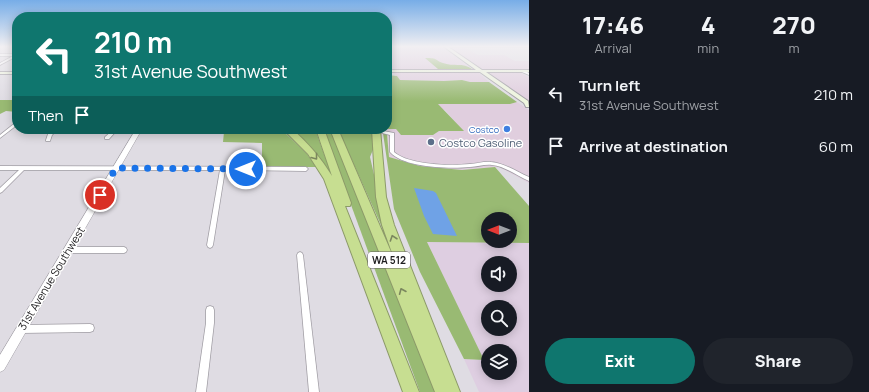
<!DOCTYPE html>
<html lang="en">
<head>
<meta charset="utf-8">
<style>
  :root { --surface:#171b24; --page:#20242c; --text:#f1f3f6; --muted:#9ea1a6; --accent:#0f766e }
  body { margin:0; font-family:Manrope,sans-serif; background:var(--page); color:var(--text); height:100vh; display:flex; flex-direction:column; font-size:15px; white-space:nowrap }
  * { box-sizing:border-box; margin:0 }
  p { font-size:13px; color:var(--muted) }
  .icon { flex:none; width:22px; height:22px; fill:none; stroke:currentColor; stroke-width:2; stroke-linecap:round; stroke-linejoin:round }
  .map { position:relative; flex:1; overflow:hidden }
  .details { display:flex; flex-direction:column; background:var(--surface); width:340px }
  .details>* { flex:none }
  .hud { position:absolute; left:12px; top:12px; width:380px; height:122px; border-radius:16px; box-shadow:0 2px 10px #0003; background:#0f766e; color:#fff; overflow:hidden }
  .needle { width:26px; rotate:270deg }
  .tools { position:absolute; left:481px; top:212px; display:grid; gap:8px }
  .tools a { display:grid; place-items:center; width:36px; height:36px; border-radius:50%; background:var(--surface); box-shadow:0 2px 10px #0003; font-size:20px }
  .pin { position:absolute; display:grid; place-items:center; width:34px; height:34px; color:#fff; margin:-17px; border:2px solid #fff; border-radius:50%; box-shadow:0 1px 4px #0007 }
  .me { position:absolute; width:44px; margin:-22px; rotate:270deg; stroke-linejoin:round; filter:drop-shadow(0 0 3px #0008) }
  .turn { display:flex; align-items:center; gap:14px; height:84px; padding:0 16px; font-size:18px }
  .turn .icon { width:52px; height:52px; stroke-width:2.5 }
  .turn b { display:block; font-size:28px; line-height:34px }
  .then { display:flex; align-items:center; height:38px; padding:0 16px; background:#0003; gap:8px; font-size:15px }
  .eta { display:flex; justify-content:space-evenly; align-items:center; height:68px; text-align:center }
  .eta b { font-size:24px; font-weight:800; line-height:28px }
  .action { display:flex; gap:8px; margin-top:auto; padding:8px 16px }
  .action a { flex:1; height:46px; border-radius:24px; background:var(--accent); color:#fff; font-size:16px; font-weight:800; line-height:46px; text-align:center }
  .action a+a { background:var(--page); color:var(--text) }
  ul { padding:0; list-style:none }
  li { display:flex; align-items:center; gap:12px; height:52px; padding:0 16px }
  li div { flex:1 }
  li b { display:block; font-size:15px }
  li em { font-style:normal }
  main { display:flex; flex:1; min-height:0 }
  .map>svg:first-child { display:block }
  .commercial { fill:#e0cede }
  .industrial { fill:#decee1; fill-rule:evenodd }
  .green { fill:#99ba73; fill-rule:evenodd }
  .water { fill:#6fa2e6 }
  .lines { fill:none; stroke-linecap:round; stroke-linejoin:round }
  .minor-casing { stroke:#a09da4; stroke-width:1.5 }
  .tertiary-casing { stroke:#a09da4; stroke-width:1 }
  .secondary-casing { stroke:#a09da4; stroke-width:2 }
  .motorway-casing { stroke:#8c9a69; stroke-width:2 }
  .minor { fill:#fff; fill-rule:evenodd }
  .tertiary { fill:#fff; fill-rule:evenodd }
  .secondary { fill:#eef5de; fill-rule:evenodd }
  .motorway { fill:#c7de91; fill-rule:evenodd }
  .oneway { stroke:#7b875e }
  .route { stroke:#1a73e8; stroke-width:7; stroke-dasharray:0 12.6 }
  .shop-dot { fill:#3f7fe0; stroke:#fff; stroke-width:1.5 }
  .service-dot { fill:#5c6f8a; stroke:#fff; stroke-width:1.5 }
  .labels { text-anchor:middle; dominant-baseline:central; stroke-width:3; stroke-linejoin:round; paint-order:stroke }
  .far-shop-label { font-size:9px; fill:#366cbe; stroke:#fff; text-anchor:end }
  .shield { fill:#fff; stroke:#626162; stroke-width:1 }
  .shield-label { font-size:10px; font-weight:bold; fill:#1e1d1f }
  .service-label { font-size:11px; fill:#4e5e75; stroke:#fff; text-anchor:start }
  .street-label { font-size:11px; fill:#1e1d1f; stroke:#fff }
</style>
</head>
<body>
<main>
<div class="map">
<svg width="529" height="392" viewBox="0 0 529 392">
  <rect width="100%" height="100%" fill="#dfdce3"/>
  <!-- commercial -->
  <g class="commercial">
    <path d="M387 46H441L472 69 387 70Z"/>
    <path d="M450 47H463L478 55H504L515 61H529V69H484L480 68Z"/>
    <path d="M474 72 479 73 489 82H470L462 80 444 81 400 80 394 73Z"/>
    <path d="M491 72 521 73 529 77V101L490 74Z"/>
    <path d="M517 102 529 110V183L499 167 462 170 420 166 389 157 387 129H396L402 135H433L439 131H463L445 110H443L437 104H510Z"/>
  </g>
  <!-- industrial -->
  <path class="industrial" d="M427 242 529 243V392H479L464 359 483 360ZM488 263H510V285H488ZM488 307H510V329H488ZM488 351H510V373H488Z"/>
  <!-- green -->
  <g class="green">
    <path d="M425 58C439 58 434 60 443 63 453 67 463 62 472 69H438Z"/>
    <path d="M387 75 397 76 400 80 444 81 462 80 470 82H489L517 102 510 104H438L464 131H439L433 135H401L396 129H387Z"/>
    <path d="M0 100H17V112L6 111 0 114Z"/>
    <path d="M244 129H281L307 154 316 167H262V143L223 142 224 132H244Z"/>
    <path d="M293 129H315L334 182 313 150Z"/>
    <path d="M323 129H331L437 392H420Z"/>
    <path d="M338 129H359L373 133 374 147 370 157 390 245Z"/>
    <path d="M383 133 387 134 389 157 420 166 462 170 495 167 529 206V243L427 242 484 360 464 359 420 272 394 209ZM488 219H510V241H488Z"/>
  </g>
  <!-- water -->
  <path class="water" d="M414 188 433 191 436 193 457 236 433 234 424 216Z"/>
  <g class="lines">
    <defs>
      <g id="minor">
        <path d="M445 46H529V47H446Z"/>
        <path d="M0 54H17V56L0 65V63L13 56H0Z"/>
        <path d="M523 70 529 73V75L522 72 521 71Z"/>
        <path d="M15 123H17V125L0 138V135Z"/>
        <path d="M54 129H58L52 135 50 141H46V140L48 134Z"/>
        <path d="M114 129H118L109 139H105V137Z"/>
        <path d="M378 130 394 133V152C409 165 450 166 470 164 477 164 484 161 491 162 505 163 517 172 529 177V181C517 176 505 166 492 165 485 164 477 167 470 167 450 169 404 168 390 152V135L378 132Z"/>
        <path d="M0 166 306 167 308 169 306 171 225 170 213 245 212 247 210 248 208 247 207 245 220 170H24L2 192 0 193V188L19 170H0Z"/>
        <path d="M68 247H124L126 248 127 250 126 252 124 253H68L66 252 65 250 66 248Z"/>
        <path d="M300 252 302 253 303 255 319 392H309L297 255 298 253Z"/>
        <path d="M210 306 213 307 214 310V323L206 392H196L206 323V310L207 307Z"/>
        <path d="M90 324 93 325 94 328 93 331 90 332 21 333 18 332 17 329 18 326 21 325Z"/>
      </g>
      <path id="tertiary" d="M136 129H142L4 370 0 372V355Z"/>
      <g id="secondary">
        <path d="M443 46H447L482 70H529V72H486L528 101 529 107H526L524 103 480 72H387V70H476Z"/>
        <rect x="0" y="72" width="17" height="2"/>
      </g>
      <g id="motorway">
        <path d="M283 129H292C308 143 321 158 332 176L316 129H324L351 203 350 206H345L419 392H403L324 179 308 154Z"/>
        <path d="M330 129H338L395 261 382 225 376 197 372 129H380L386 197 394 225 460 392H435Z"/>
      </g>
    </defs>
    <!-- minor casing -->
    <use href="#minor" class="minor-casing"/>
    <!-- tertiary casing -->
    <use href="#tertiary" class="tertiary-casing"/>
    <!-- secondary casing -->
    <use href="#secondary" class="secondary-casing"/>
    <!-- motorway casing -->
    <use href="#motorway" class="motorway-casing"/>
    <!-- minor -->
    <use href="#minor" class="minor"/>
    <!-- tertiary -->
    <use href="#tertiary" class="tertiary"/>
    <!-- secondary -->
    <use href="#secondary" class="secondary"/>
    <!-- motorway -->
    <use href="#motorway" class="motorway"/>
  </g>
  <!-- one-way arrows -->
  <defs><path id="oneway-chevron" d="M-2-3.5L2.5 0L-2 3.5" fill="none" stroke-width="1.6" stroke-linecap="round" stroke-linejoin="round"/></defs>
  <g class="oneway">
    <use href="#oneway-chevron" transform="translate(315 157) rotate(52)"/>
    <use href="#oneway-chevron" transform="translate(393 238) rotate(-109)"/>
    <use href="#oneway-chevron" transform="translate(402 291) rotate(-113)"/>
  </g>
  <!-- sky -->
  <linearGradient id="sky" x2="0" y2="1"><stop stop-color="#77ade7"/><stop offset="0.46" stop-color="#f1eff2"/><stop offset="1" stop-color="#f1eff2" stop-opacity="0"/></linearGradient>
  <rect width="529" height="101" fill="url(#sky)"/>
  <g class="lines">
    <!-- route -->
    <path class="route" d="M100 195 116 168 246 169"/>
  </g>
  <!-- markers -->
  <circle class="shop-dot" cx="507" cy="129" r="4"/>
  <circle class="service-dot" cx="431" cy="142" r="4"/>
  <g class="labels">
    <!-- far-shop labels -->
    <g class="far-shop-label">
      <text x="499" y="129">Costco</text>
    </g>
    <!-- shield labels -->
    <rect class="shield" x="368" y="252" width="42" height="16" rx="3"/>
    <g class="shield-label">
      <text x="389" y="260">WA 512</text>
    </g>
    <!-- service labels -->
    <g class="service-label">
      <text x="439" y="142">Costco Gasoline</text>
    </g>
    <!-- street labels -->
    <g class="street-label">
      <text transform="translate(51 278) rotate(-59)">31st Avenue Southwest</text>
    </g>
  </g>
</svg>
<div class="tools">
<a><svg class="needle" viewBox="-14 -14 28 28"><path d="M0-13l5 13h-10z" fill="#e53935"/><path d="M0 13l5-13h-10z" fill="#9ea1a6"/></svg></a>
<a><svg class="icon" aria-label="sound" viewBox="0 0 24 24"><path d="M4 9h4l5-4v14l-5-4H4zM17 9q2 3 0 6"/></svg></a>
<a><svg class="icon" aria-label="search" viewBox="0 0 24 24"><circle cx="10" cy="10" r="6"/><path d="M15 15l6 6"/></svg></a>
<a><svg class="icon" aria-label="layers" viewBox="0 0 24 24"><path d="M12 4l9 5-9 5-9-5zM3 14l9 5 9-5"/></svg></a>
</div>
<div class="pin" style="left:100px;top:195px;background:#d93025"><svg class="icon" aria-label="arrive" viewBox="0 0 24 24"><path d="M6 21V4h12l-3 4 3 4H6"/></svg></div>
<svg class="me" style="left:246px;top:169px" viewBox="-20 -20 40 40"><circle r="17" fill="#1a73e8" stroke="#fff" stroke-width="3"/><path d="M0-11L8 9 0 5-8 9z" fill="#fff"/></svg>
<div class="hud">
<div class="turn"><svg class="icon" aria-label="left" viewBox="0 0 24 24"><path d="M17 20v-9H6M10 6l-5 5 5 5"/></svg><div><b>210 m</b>31st Avenue Southwest</div></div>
<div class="then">Then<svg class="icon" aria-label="arrive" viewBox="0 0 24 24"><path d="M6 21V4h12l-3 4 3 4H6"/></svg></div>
</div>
</div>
<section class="details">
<div class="eta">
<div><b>17:46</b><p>Arrival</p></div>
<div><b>4</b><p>min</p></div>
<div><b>270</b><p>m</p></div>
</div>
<ul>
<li><svg class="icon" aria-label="left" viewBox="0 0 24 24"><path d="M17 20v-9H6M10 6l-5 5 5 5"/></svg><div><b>Turn left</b><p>31st Avenue Southwest</p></div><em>210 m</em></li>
<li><svg class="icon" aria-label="arrive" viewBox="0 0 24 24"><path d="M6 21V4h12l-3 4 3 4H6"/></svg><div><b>Arrive at destination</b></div><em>60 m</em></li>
</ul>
<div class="action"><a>Exit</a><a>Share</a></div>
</section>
</main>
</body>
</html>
